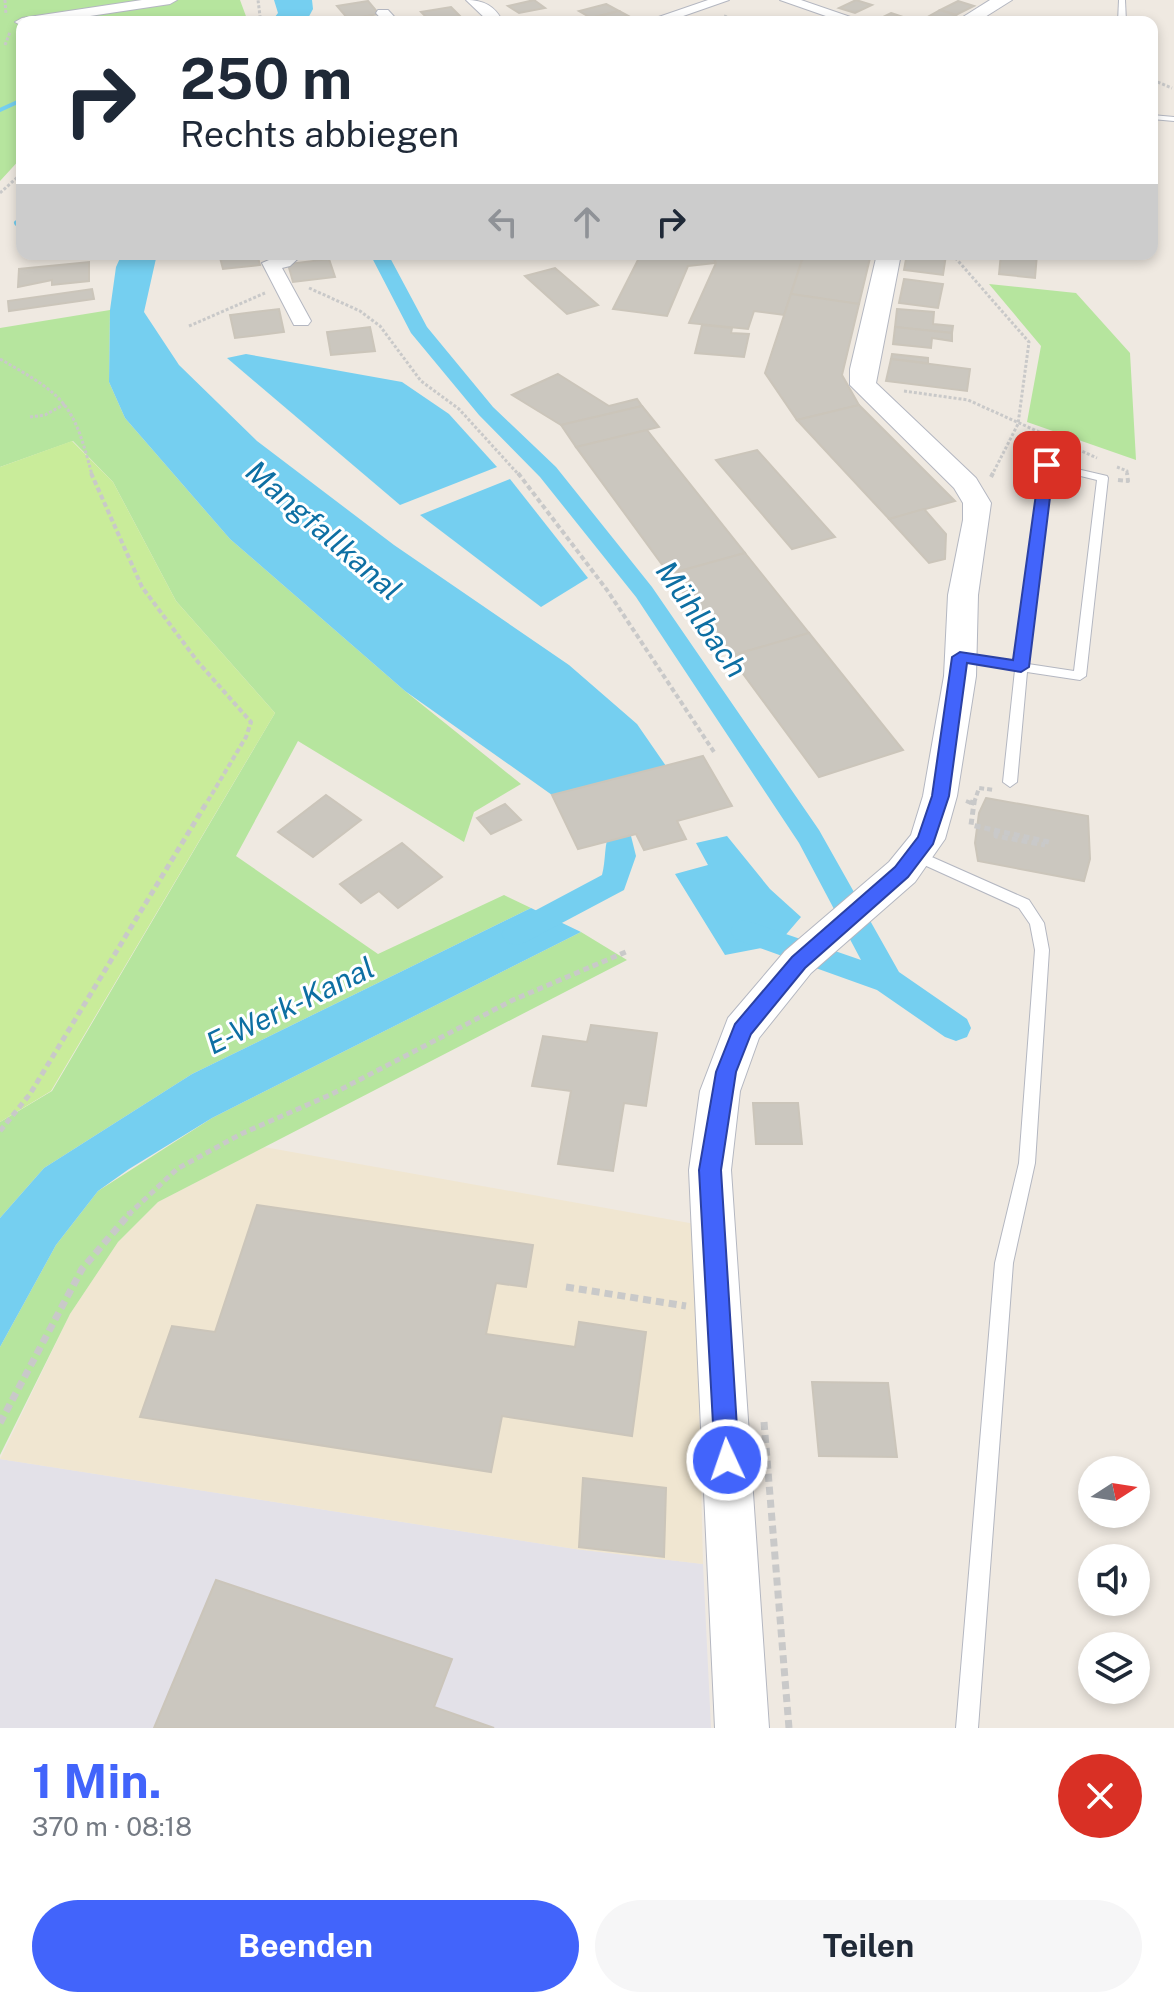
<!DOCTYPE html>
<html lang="de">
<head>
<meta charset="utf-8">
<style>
  :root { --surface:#fff; --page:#f6f6f7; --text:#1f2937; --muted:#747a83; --accent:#4264fb }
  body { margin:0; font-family:"Public Sans",sans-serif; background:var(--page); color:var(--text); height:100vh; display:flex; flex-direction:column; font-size:30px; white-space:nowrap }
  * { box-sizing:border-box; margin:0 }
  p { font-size:26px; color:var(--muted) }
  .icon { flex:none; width:44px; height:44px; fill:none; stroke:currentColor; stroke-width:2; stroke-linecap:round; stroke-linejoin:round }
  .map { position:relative; height:1728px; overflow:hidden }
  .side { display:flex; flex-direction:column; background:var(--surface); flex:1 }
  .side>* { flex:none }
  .guide { position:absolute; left:16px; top:16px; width:1142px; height:244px; border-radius:16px; box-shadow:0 4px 12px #0003; background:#fff; color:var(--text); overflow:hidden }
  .needle { width:52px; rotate:78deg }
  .fabs { position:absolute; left:1078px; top:1456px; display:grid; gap:16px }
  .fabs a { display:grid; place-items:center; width:72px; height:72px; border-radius:50%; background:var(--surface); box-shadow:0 4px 12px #0003; font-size:40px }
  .pin { position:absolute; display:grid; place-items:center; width:68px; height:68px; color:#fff; margin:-34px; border-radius:16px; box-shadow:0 4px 12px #0006 }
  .me { position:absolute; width:88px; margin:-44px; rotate:357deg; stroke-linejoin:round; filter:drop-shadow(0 0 6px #0008) }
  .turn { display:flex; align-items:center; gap:28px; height:168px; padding:0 32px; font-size:36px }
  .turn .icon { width:104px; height:104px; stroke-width:2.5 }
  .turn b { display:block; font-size:56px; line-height:68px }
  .lanes { display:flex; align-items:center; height:76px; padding:0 32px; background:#0003; justify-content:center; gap:40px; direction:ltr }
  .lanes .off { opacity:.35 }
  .round { display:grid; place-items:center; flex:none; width:84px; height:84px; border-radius:42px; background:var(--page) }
  .headline { display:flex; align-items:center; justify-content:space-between; height:136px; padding:0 32px }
  h1 { font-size:48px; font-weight:700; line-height:60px; color:var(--accent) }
  .cta { display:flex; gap:16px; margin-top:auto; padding:16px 32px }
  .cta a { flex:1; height:92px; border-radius:48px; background:var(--accent); color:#fff; font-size:32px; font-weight:700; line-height:92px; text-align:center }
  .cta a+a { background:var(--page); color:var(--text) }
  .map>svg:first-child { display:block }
  .industrial { fill:#e3e1e8 }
  .education { fill:#f0e6d1 }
  .green { fill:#b6e59e }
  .pitch { fill:#c9ec9a }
  .water { fill:#75cff0 }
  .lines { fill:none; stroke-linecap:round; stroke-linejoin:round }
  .stream-far1 { stroke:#75cff0; stroke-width:4 }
  .stream { stroke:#75cff0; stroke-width:6 }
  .canal { fill:#75cff0; fill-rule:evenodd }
  .building { fill:#cbc7bf; stroke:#cbc5ba; stroke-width:2 }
  .service-casing { stroke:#b4b7c1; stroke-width:2 }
  .minor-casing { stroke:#b4b7c1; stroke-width:2 }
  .tertiary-casing { stroke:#b4b7c1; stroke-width:2 }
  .path-far3 { stroke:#c9c9c9; stroke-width:3; stroke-dasharray:3 2; stroke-linecap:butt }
  .path-far2 { stroke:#c9c9c9; stroke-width:4; stroke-dasharray:5 3; stroke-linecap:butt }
  .path-far1 { stroke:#c9c9c9; stroke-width:5; stroke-dasharray:6 4; stroke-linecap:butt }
  .path { stroke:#c9c9c9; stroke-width:7; stroke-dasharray:8 5; stroke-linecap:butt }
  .service { fill:#fff; fill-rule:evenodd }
  .minor { fill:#fff; fill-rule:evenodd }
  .tertiary { fill:#fff; fill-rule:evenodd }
  .route { fill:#4264fb; stroke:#2b41a3; stroke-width:2 }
  .labels { text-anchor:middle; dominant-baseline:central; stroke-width:6; stroke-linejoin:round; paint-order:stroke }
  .water-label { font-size:30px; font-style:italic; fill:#0d6fa3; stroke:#fff }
</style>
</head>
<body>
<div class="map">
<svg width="1174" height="1728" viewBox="0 0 1174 1728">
  <rect width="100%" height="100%" fill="#efe9e1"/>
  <!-- industrial -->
  <path class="industrial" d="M0 1459 575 1549 703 1564 711 1728H0Z"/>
  <!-- education -->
  <path class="education" d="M264 1147 695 1224 703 1564 575 1549 0 1459 70 1314 118 1242 158 1202Z"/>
  <!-- green -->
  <g class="green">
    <path d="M0 0H240L247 19 245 22H22V157L0 181Z"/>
    <path d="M989 284 1076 293 1130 353 1136 460 1027 422 1041 346Z"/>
    <path d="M110 310 109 382 125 418 230 539 405 691 521 784 474 812 464 842 298 741 236 856 378 954 504 895 531 908 192 1074 44 1168 0 1218V1122L52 1091 275 713 176 601 113 482 73 441 0 467V328Z"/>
    <path d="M581 932 627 960 158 1202 118 1242 70 1314 0 1455V1347L56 1245 98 1191 212 1118Z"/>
  </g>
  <!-- pitch -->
  <path class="pitch" d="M72 441 113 482 176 601 275 713 51 1091 0 1122V467Z"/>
  <!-- water -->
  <g class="water">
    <path d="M274 0H312L313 9 306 22H271L278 13Z"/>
    <path d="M122 254H157L144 312 179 365 257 441 394 545 569 665 637 724 666 766 552 795 405 691 230 539 125 418 109 382 110 310 116 267Z"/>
    <path d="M246 354 402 382 449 414 497 467 400 505 227 358Z"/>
    <path d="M510 479 588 578 541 607 420 515Z"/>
    <path d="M727 836 770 889 801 917 777 945 725 955 675 874 708 865 696 843Z"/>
    <path d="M531 908 581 932 212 1118 129 1169 98 1191 56 1245 0 1347V1218L44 1168 192 1074Z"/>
  </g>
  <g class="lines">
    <!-- stream-far1 -->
    <path class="stream-far1" d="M0 110 22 100"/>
    <!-- stream -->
    <path class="stream" d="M17 223 22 221"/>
    <!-- canal -->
    <g class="canal">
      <path d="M370 254H388L427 327 493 407 556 467 652 587 819 830 899 972 967 1019 971 1028 967 1037 956 1041 945 1037 877 990 735 939 730 931 735 923 745 920 861 960 799 843 636 597 540 477 479 415 411 333Z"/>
      <path d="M620 829 630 832 636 856 624 890 526 942 516 945 506 942 501 934 506 926 602 875C606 861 604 842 610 832Z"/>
    </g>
  </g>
  <!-- building -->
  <g class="building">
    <path d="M534 0 545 8 519 13 508 6Z"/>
    <path d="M856 0 872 5 855 13 839 8Z"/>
    <path d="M368 1 379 14 348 19 337 6Z"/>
    <path d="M958 1 974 6 956 15 940 10Z"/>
    <path d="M606 4 619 11 591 18 579 11Z"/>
    <path d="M451 7 466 22H431L421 12Z"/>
    <path d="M940 10 956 15 942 22 922 20Z"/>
    <path d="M619 11 632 18 598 22 591 18Z"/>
    <path d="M891 13 918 22 877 20Z"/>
    <path d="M219 254H257L260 265 223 269Z"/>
    <path d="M641 254H712L716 263 688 266 667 316 613 309Z"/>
    <path d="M712 254H804L784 315 754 311 748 329 689 323 716 263Z"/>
    <path d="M804 254H871L859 304 791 294Z"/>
    <path d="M907 254 946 255 943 275 904 270Z"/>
    <path d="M1001 254H1037L1035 278 999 274Z"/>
    <path d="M329 259 335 277 293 282 288 264Z"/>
    <path d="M89 262V281L52 285V280L18 287 19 269Z"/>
    <path d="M555 268 598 305 567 314 525 276Z"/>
    <path d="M904 279 943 284 938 308 899 303Z"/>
    <path d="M92 289 94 299 9 311 8 301Z"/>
    <path d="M791 294 859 304 842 375 859 405 797 420 765 373Z"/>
    <path d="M279 309 284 332 235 338 230 315Z"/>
    <path d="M897 309 934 312 933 324 953 326 952 333 895 327Z"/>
    <path d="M702 325 732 328 731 333 749 334 744 357 695 353Z"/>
    <path d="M370 327 375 351 331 355 327 332Z"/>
    <path d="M895 327 952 333V341L932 338 931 348 893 344Z"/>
    <path d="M892 354 928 358V363L891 359Z"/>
    <path d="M891 359 970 369 967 391 886 381Z"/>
    <path d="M558 374 609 406 637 399 642 406 561 425 512 395Z"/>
    <path d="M859 405 955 501 889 519 797 420Z"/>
    <path d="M642 406 659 427 576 447 561 425Z"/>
    <path d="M647 430 745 553 669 574 576 447Z"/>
    <path d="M757 450 835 537 792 549 716 460Z"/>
    <path d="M924 509 946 534 945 559 929 563 889 519Z"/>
    <path d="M745 553 809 633 730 656 669 574Z"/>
    <path d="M809 633 903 750 819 777 730 656Z"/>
    <path d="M703 756 732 806 677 821 686 839 644 850 636 834 578 849 552 795Z"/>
    <path d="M326 795 361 820 313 857 278 832Z"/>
    <path d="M986 798 1088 816 1090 859 1084 881 978 861 975 843 979 813Z"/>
    <path d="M505 804 521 820 491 834 477 818Z"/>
    <path d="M402 843 442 877 398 908 379 891 361 903 340 884Z"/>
    <path d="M591 1025 657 1033 646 1106 624 1103 613 1171 558 1164 571 1091 532 1086 543 1036 587 1042Z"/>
    <path d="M753 1103H798L802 1144H756Z"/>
    <path d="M257 1205 533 1245 526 1287 496 1283 486 1334 575 1347 579 1322 646 1332 632 1436 502 1416 491 1472 140 1417 172 1326 215 1332Z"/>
    <path d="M812 1382 888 1383 897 1457 819 1456Z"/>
    <path d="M583 1478 666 1488 664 1557 579 1547Z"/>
    <path d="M216 1580 452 1659 434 1707 494 1728H154Z"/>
  </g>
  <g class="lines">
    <defs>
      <g id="service">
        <path d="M1119 0H1125L1126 22H1118Z"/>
        <path d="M1152 115 1174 117V121L1152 119Z"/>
        <path d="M1047 462 1107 476 1108 478 1086 676 1080 680 1027 672 1017 782 1010 787 1003 782 1015 670 961 661 955 657 961 653 1015 662 1042 465ZM1052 469 1097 480 1074 671 1028 664Z"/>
        <path d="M916 850 1029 900 1044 923 1049 950 1035 1163 1013 1263 978 1728H956L995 1263 1019 1163 1035 950 1030 924 1019 908 911 859 909 855 911 851Z"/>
      </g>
      <g id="minor">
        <path d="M142 0H177L170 4 50 22H22V26L15 22 22 18Z"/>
        <path d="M466 0C484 0 495 6 503 22H489Z"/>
        <path d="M708 0H729L666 22H644Z"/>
        <path d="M780 0H801L865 22H843Z"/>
        <path d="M378 10H388L399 22H384L376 13Z"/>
        <path d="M283 254H303L290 266 282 268 311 321 308 325H294L262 263Z"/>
      </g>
      <g id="tertiary">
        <path d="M990 0H1012L977 22H955Z"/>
        <path d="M877 254H901L876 383 976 478 991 503 978 595 976 676 957 796 945 839 915 882 811 973 759 1038 740 1091 731 1170 769 1728H715L689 1170 700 1091 728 1018 785 951 889 862 911 835 923 796 944 676 948 595 963 520V503L954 488 850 385V369Z"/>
      </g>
    </defs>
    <!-- service casing -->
    <use href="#service" class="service-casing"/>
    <!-- minor casing -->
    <use href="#minor" class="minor-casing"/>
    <!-- tertiary casing -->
    <use href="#tertiary" class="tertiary-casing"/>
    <!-- path-far3 -->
    <g class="path-far3">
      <path d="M5 0 6 15"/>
      <path d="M724 16 741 22"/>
      <path d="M256 22 260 16 258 0"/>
      <path d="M5 45 10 32"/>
      <path d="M1152 59 1155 81 1172 88"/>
      <path d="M0 193 22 173"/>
      <path d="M952 254 1029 342 1018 424 992 475"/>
      <path d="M309 288 360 311 380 326 421 381 459 409 519 475"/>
      <path d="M189 326 265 293"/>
      <path d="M0 359C65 396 73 402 92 475"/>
      <path d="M904 391 968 400 1097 458"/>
      <path d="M30 417 45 415 65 404"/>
      <path d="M1117 467 1127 471V475"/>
    </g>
    <!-- path-far2 -->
    <g class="path-far2">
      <path d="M91 473 142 587 198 662 251 722 246 737 206 804"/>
      <path d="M518 473 607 590 714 752"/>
      <path d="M991 477 993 473"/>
      <path d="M1118 480 1128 481 1127 473"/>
      <path d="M966 801 974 804"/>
      <path d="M974 803 979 788 994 790"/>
    </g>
    <!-- path-far1 -->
    <g class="path-far1">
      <path d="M970 802 974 803 971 825 1049 842"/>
      <path d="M996 832V836L1045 845"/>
      <path d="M0 1131 30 1094 207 802"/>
      <path d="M128 1215 177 1169 241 1134 332 1094 513 1000 628 951"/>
    </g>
    <!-- path -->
    <g class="path">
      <path d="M566 1287 686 1306"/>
      <path d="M764 1422 789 1728"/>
      <path d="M0 1423 82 1269 130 1213"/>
    </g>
    <!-- service -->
    <use href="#service" class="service"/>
    <!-- minor -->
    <use href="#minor" class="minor"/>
    <!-- tertiary -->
    <use href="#tertiary" class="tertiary"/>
  </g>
  <!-- route -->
  <path class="route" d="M1047 460 1054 465 1029 667 1021 672 967 663 949 796 933 844 908 877 805 968 751 1034 736 1072 721 1170 739 1460 735 1469 727 1472 718 1469 715 1460 699 1170 716 1072 735 1024 792 957 895 867 918 837 932 796 952 657 960 652 1013 660 1040 465Z"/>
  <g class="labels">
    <!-- water labels -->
    <g class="water-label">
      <text transform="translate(324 530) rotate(41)">Mangfallkanal</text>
      <text transform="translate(702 619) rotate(55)">Mühlbach</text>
      <text transform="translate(290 1005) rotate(-26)">E-Werk-Kanal</text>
    </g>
  </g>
</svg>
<div class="fabs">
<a><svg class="needle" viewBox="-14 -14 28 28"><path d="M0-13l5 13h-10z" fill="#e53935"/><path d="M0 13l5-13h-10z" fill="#747a83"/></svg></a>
<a><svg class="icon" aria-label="sound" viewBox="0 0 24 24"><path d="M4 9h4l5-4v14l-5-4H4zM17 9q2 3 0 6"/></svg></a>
<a><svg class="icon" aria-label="layers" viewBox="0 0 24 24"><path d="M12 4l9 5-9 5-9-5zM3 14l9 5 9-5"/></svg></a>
</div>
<div class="pin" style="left:1047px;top:465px;background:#d93025"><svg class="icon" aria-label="arrive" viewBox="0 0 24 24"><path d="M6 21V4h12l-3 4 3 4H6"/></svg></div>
<svg class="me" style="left:727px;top:1460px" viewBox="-20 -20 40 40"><circle r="17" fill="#4264fb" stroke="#fff" stroke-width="3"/><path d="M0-11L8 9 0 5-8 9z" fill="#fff"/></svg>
<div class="guide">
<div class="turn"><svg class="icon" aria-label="right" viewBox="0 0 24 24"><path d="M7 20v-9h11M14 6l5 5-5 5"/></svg><div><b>250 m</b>Rechts abbiegen</div></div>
<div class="lanes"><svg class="icon off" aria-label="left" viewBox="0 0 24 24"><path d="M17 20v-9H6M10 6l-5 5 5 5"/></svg><svg class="icon off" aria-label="ahead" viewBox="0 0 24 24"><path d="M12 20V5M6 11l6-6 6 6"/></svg><svg class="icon" aria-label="right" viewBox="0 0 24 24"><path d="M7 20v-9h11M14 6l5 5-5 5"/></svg></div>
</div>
</div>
<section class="side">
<div class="headline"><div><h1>1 Min.</h1><p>370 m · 08:18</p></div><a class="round" style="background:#d93025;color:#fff"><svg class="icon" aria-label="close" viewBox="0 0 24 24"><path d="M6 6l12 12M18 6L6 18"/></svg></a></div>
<div class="cta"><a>Beenden</a><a>Teilen</a></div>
</section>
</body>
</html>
